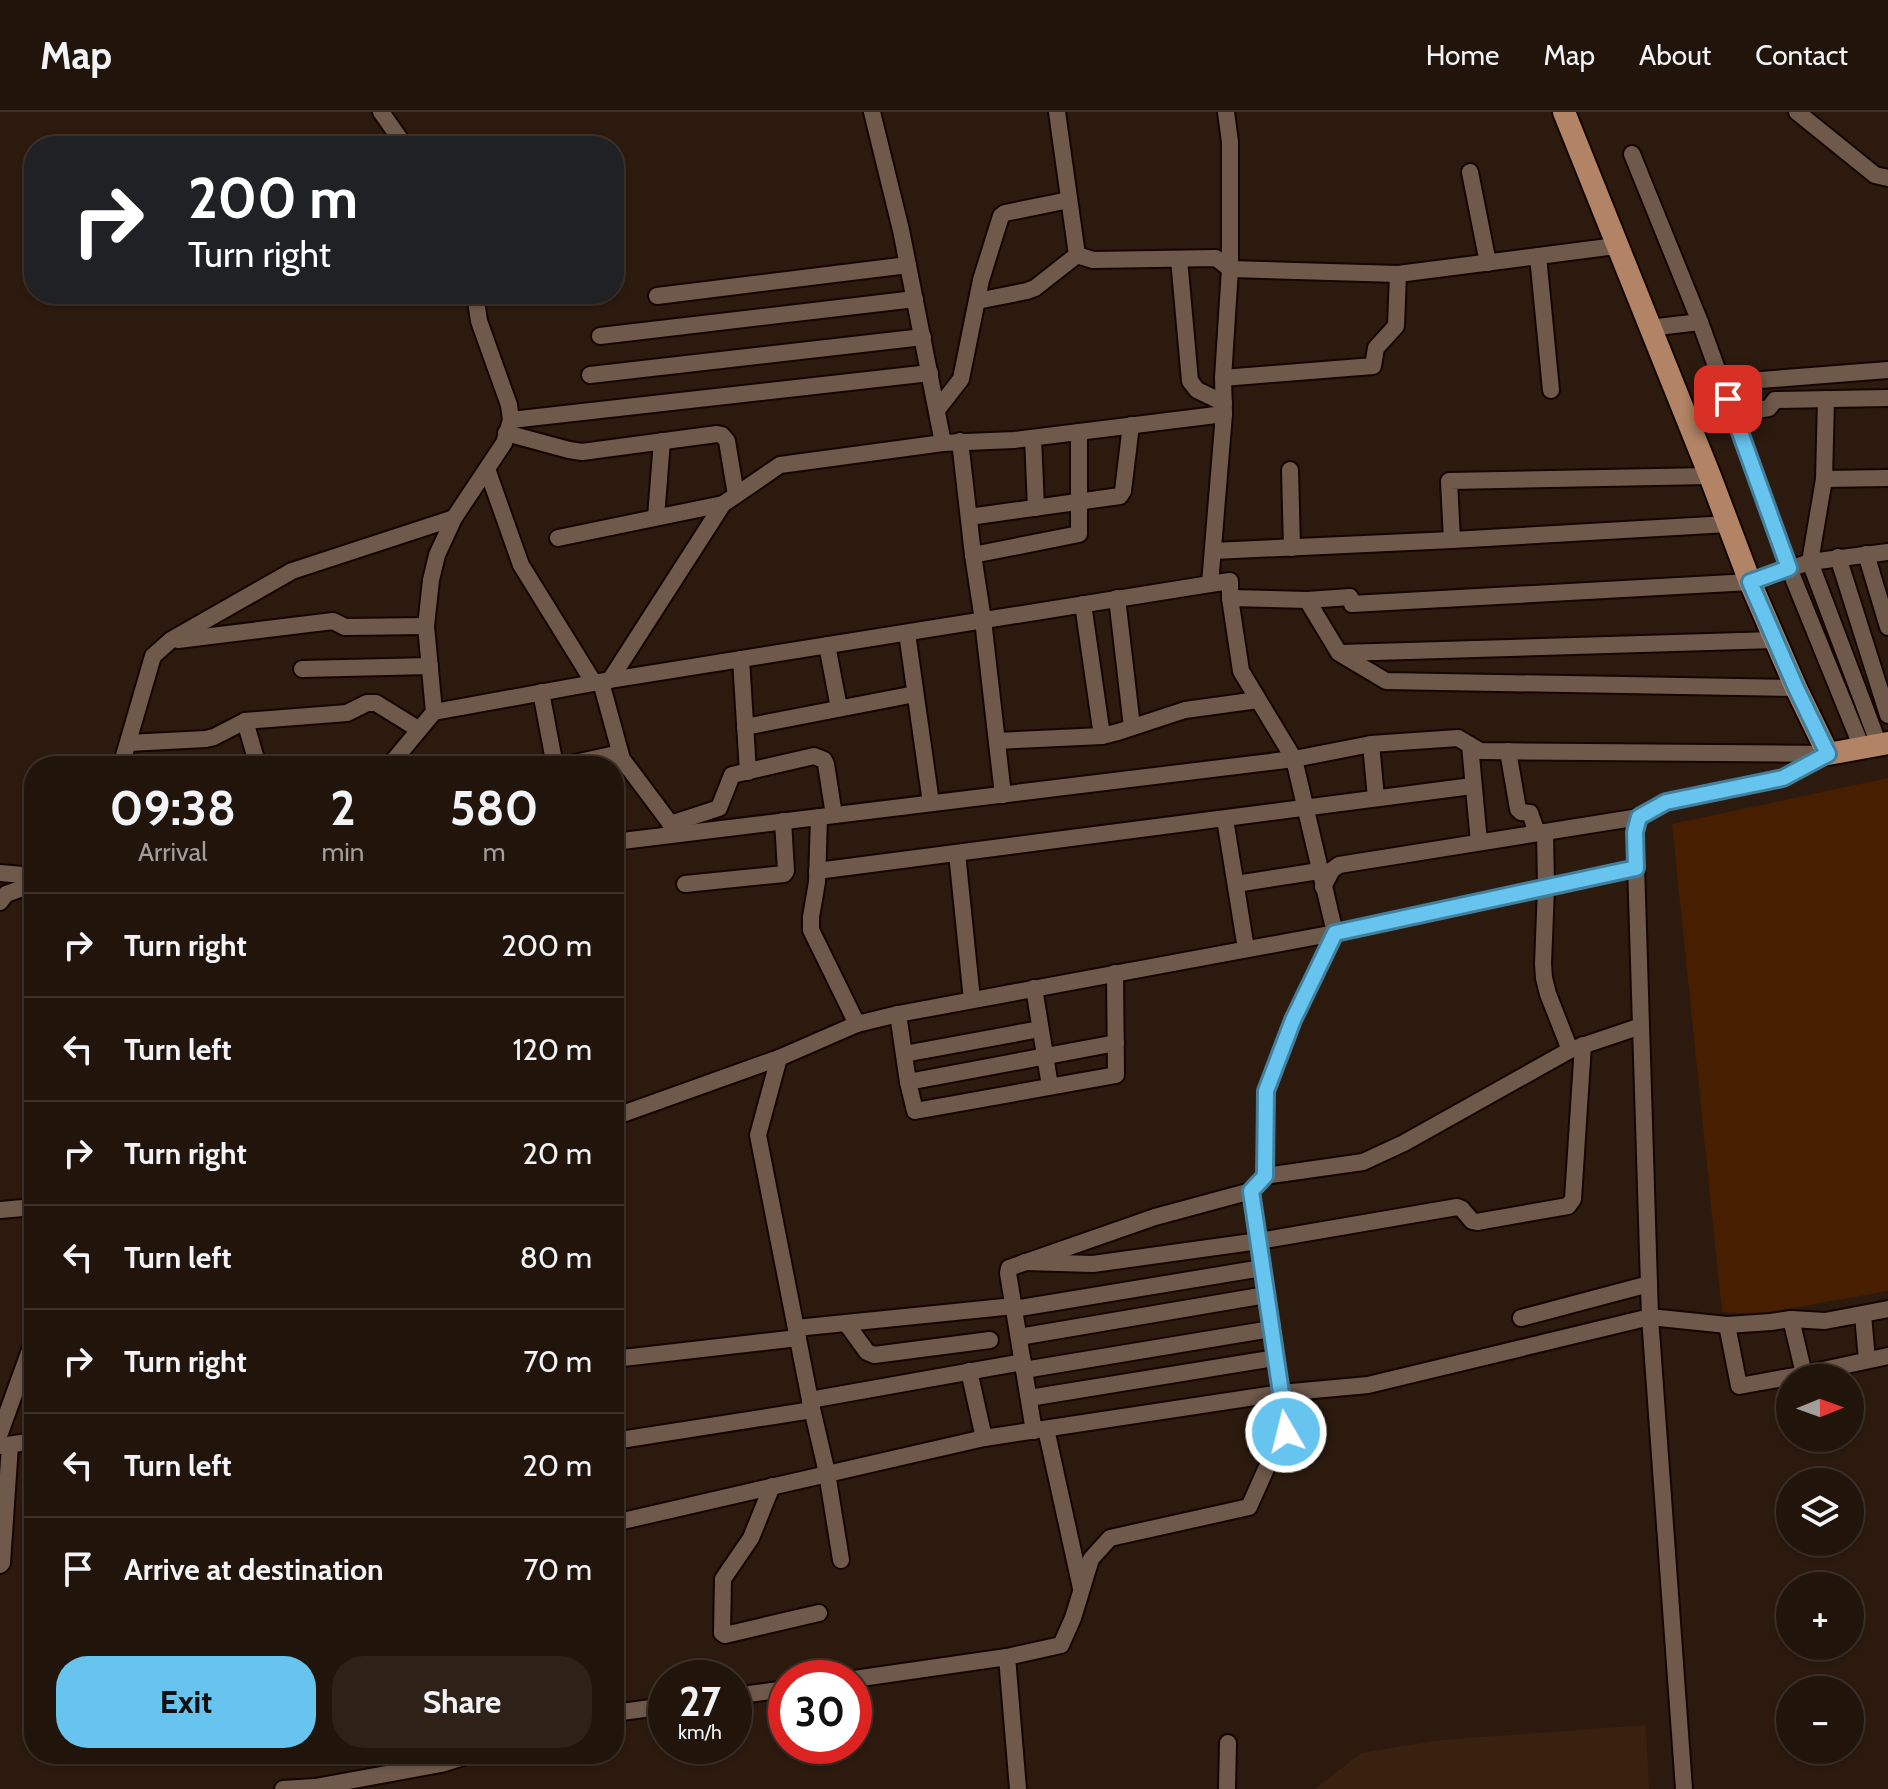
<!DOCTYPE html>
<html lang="en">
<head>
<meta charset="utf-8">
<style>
  :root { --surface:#21140a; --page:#2d2118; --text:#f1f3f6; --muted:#a29e9c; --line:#3e332b; --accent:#67c4ef }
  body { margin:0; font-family:Cabin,sans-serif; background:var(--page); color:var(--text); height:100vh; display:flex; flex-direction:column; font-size:30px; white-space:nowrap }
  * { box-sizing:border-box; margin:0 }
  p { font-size:26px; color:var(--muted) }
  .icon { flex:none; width:44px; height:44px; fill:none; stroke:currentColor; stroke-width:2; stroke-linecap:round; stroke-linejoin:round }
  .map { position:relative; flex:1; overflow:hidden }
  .panel { position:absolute; left:24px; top:644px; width:600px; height:1008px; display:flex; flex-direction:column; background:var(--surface); border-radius:32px; box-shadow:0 2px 6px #0004,0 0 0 2px var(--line) }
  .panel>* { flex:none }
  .hud { position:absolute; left:24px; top:24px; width:600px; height:168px; border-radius:32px; box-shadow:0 2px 6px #0004,0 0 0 2px var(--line); background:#202124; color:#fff; overflow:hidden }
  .needle { width:52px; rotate:89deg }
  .controls { position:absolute; left:1776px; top:1252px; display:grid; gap:16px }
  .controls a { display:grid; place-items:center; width:88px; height:88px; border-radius:50%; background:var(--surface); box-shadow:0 2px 6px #0004,0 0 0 2px var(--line); font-size:40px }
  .speed { position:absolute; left:648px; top:1548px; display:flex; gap:16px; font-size:40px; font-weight:700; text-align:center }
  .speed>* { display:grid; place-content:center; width:104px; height:104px; border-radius:50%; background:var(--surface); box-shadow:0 2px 6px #0004,0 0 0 2px var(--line); line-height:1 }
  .speed small { font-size:20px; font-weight:400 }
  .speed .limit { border:12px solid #d22; background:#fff; color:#111 }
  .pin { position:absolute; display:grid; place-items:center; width:68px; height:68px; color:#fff; margin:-34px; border-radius:16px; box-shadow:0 4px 12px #0006 }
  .me { position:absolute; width:88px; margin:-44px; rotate:352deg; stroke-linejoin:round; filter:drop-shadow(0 0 6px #0008) }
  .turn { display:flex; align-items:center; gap:28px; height:168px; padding:0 32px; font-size:36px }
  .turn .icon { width:104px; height:104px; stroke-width:2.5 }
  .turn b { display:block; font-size:56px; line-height:68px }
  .eta { display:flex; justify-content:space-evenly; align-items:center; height:136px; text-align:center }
  .eta b { font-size:48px; font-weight:800; line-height:56px }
  .action { display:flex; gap:16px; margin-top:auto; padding:16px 32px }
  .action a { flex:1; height:92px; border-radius:32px; background:var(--accent); color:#111; font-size:32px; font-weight:800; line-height:92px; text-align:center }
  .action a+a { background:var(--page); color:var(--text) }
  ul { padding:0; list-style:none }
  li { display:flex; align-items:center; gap:24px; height:104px; padding:0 32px; border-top:2px solid var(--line) }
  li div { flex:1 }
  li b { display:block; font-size:30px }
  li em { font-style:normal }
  header { display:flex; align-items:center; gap:48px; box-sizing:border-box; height:112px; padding:0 40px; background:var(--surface); border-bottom:2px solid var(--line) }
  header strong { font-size:38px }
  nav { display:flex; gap:44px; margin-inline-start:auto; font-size:28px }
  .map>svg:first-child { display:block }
  .built { fill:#392110 }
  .green { fill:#471e00 }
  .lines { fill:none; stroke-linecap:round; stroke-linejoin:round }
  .minor-casing { stroke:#140500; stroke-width:20 }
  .major-casing { stroke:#140500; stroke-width:26 }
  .minor { stroke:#6f594b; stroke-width:16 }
  .major { stroke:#b28465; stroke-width:22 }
  .route-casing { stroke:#437f9b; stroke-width:20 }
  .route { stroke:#67c4ef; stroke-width:14 }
</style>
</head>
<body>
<header>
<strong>Map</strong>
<nav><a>Home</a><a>Map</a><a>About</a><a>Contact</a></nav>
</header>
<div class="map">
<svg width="1888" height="1677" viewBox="0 0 1888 1677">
  <rect width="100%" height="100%" fill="#2c1a0e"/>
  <!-- built -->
  <path class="built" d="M1646 1613 1649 1677H1315L1361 1641 1442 1628Z"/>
  <!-- green -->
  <path class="green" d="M1888 666V1179L1758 1202 1722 1200 1672 712Z"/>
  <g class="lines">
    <defs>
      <g id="minor">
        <path d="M381 0 405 34"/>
        <path d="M872 0 901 118 943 331"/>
        <path d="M1057 0 1077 143 1093 148 1216 146 1230 157 1398 162 1616 134"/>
        <path d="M1797 0 1875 63 1888 66"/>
        <path d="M1632 42 1700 210 1789 456 1862 636"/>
        <path d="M1470 60 1488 151"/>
        <path d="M1538 144 1551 278"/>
        <path d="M1179 147 1190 269 1197 278 1224 291"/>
        <path d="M657 184 908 153"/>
        <path d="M977 189 1027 179 1035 176 1077 143"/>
        <path d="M1649 216 1700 210"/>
        <path d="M600 224 915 187"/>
        <path d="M590 263 923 225"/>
        <path d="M1223 266 1373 254 1376 236 1396 214 1398 162"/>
        <path d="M1722 271 1888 258"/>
        <path d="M1826 287 1824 367 1810 450 1879 633"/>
        <path d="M937 298 961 267 981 168 1001 104 1005 101 1069 88"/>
        <path d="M1733 302 1769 296 1775 288 1888 286"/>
        <path d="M511 308 930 261"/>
        <path d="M506 321 569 338 582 340 717 322 722 323 727 329 736 383"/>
        <path d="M1033 326 1036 396"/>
        <path d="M960 329 973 443 983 508 1003 683"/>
        <path d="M487 357 521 453 594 571"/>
        <path d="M1290 358 1292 436"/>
        <path d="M1824 367 1888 366"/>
        <path d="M656 405 662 329"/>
        <path d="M969 405 1120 384 1123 379 1131 313"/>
        <path d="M558 426 723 392"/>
        <path d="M1452 428 1449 369 1710 364"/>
        <path d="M1213 439 1452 428 1728 412"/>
        <path d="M1866 442 1888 515"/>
        <path d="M973 443 1079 422V320"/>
        <path d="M1838 445 1888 603"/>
        <path d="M1117 486 1132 615"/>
        <path d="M1230 486 1307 488 1350 485 1352 492 1750 470 1810 450 1888 440"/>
        <path d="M1307 488 1339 541 1386 569 1796 576"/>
        <path d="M1083 492 1102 624"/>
        <path d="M907 521 931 691"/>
        <path d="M178 528 333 509 345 515 426 514"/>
        <path d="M827 533 839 596"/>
        <path d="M1341 541 1775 528"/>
        <path d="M741 547 748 660"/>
        <path d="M302 557 430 554"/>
        <path d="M610 568 723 392 780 353 943 331 1014 328 1224 302"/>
        <path d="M601 570 622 647 676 719"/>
        <path d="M541 580 555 654"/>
        <path d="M434 600 426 514 431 468 437 443 454 406 504 331 511 308 509 293 479 209 475 182"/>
        <path d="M245 609 258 654"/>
        <path d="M745 615 915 582"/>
        <path d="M997 629 1102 624 1118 620 1185 598 1258 588"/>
        <path d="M128 631 206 627 214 625 245 609 347 601 367 591H376L418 617"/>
        <path d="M1371 632 1376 686"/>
        <path d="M1470 633 1479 730"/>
        <path d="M1508 639 1518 697 1521 700 1530 701 1537 721"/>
        <path d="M121 654 153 544 171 528 292 459 454 406"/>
        <path d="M389 654 434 600 610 568 1210 472"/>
        <path d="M561 654 620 641"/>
        <path d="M819 705 817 770 811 805V818L857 912"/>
        <path d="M1225 707 1246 837"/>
        <path d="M670 712 719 696 732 663 814 644 824 648 826 652 834 703"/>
        <path d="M1545 720 1546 776 1543 852 1544 866 1548 882 1570 938"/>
        <path d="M614 730 1294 647 1371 632 1458 626 1480 639 1828 642"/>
        <path d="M957 741 972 888"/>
        <path d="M817 759 1472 674"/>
        <path d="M0 761 34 764"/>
        <path d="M685 772 784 762 786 759 783 709"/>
        <path d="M1236 772 1319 759"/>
        <path d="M1323 775 1332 758 1339 753 1639 705"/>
        <path d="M0 790 6 782 34 772"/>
        <path d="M1034 876 1050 974"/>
        <path d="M898 902 908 970 915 999 1116 963 1115 861"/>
        <path d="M904 942 1040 917"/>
        <path d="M779 946 758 1023 810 1288 827 1361 841 1448"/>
        <path d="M908 970 1116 931"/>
        <path d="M614 1005 779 946 857 912 898 902 1335 821 1636 756"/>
        <path d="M1265 1064 1363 1050 1404 1031 1570 938 1641 914"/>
        <path d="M0 1098 34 1095"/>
        <path d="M1025 1150 1093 1152 1259 1129 1457 1095 1462 1097 1472 1109 1477 1110 1568 1094 1573 1087 1583 933"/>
        <path d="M1014 1197 1262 1156"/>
        <path d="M1863 1203 1867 1248"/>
        <path d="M1521 1206 1649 1172"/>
        <path d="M1791 1207 1804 1262"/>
        <path d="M846 1211 867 1240 874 1243 990 1228"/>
        <path d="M1727 1213 1739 1274 1800 1263 1888 1244"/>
        <path d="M796 1216 1014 1194"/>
        <path d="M1019 1225 1266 1183"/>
        <path d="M614 1247 798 1226"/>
        <path d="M1024 1258 1271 1217"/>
        <path d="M969 1259 984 1326"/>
        <path d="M1029 1286 1275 1246"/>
        <path d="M810 1288 1023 1250"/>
        <path d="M1046 1317 1081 1476"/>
        <path d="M1034 1319 1008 1161 1009 1156 1155 1105 1251 1079"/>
        <path d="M0 1321 34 1227"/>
        <path d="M614 1329 812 1298"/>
        <path d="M0 1334 34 1329"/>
        <path d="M772 1374 751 1426 723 1467 722 1521 725 1523 819 1501"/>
        <path d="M614 1411 984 1326 1281 1281 1368 1273 1650 1205 1727 1213 1771 1210 1791 1207 1825 1209 1888 1197"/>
        <path d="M0 1453 2 1451 10 1333"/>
        <path d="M1007 1545 1018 1677"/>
        <path d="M854 1567 1007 1545 1061 1533 1073 1506 1091 1447 1110 1426 1249 1395 1266 1357 1286 1320 1288 1298 1281 1281 1251 1079 1265 1064 1266 979 1293 908 1335 821 1294 647 1241 559 1230 486V469L1210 472 1224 302 1223 266 1230 157V30L1226 0"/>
        <path d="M734 1584 786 1577"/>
        <path d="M614 1601 666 1594"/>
        <path d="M283 1677 315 1675 441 1652 473 1642"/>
        <path d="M1227 1677 1228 1631"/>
        <path d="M1684 1677 1650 1205 1635 720 1639 705 1666 690 1783 666 1827 643"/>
      </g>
      <path id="major" d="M1564 0 1710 364 1750 470 1796 576 1828 642 1888 631"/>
    </defs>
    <!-- minor casing -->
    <use href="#minor" class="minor-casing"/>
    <!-- major casing -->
    <use href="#major" class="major-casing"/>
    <!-- minor -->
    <use href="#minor" class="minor"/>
    <!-- major -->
    <use href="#major" class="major"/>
  </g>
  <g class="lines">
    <defs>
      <path id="route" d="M1286 1320 1288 1298 1281 1281 1251 1079 1265 1064 1266 979 1293 908 1335 821 1636 756 1635 720 1639 705 1666 690 1783 666 1828 642 1796 576 1750 470 1789 456 1728 287"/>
    </defs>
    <!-- route casing -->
    <use href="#route" class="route-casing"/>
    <!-- route -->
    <use href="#route" class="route"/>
  </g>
</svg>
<div class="controls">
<a><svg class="needle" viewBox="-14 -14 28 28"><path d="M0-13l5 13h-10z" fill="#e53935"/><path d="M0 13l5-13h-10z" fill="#a29e9c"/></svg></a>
<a><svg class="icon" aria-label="layers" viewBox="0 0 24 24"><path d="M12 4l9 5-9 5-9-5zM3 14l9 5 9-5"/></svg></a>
<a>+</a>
<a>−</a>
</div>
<div class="speed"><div>27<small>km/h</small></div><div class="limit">30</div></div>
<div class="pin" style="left:1728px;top:287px;background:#d93025"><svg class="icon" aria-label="arrive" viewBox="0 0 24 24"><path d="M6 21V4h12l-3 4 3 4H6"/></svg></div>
<svg class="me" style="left:1286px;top:1320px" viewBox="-20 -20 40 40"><circle r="17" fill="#67c4ef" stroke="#fff" stroke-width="3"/><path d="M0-11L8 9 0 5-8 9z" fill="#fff"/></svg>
<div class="hud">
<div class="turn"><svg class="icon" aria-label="right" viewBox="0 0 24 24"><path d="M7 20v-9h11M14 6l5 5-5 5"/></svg><div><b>200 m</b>Turn right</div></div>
</div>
<section class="panel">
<div class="eta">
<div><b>09:38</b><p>Arrival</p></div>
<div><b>2</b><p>min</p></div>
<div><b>580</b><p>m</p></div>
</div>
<ul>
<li><svg class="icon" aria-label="right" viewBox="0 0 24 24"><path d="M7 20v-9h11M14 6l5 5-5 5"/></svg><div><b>Turn right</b></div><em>200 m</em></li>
<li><svg class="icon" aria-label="left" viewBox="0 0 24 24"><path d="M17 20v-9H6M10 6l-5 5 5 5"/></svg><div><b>Turn left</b></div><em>120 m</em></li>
<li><svg class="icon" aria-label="right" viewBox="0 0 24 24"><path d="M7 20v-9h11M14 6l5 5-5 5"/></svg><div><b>Turn right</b></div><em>20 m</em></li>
<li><svg class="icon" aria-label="left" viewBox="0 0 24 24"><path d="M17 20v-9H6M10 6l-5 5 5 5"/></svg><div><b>Turn left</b></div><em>80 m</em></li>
<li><svg class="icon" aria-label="right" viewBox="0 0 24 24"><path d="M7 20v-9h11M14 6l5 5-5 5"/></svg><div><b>Turn right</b></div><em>70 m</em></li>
<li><svg class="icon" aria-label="left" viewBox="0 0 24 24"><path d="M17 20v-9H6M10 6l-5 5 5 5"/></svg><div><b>Turn left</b></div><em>20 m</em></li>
<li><svg class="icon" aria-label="arrive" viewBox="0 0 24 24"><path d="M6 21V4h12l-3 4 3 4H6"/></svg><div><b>Arrive at destination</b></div><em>70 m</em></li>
</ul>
<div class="action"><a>Exit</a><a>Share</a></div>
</section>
</div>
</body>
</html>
